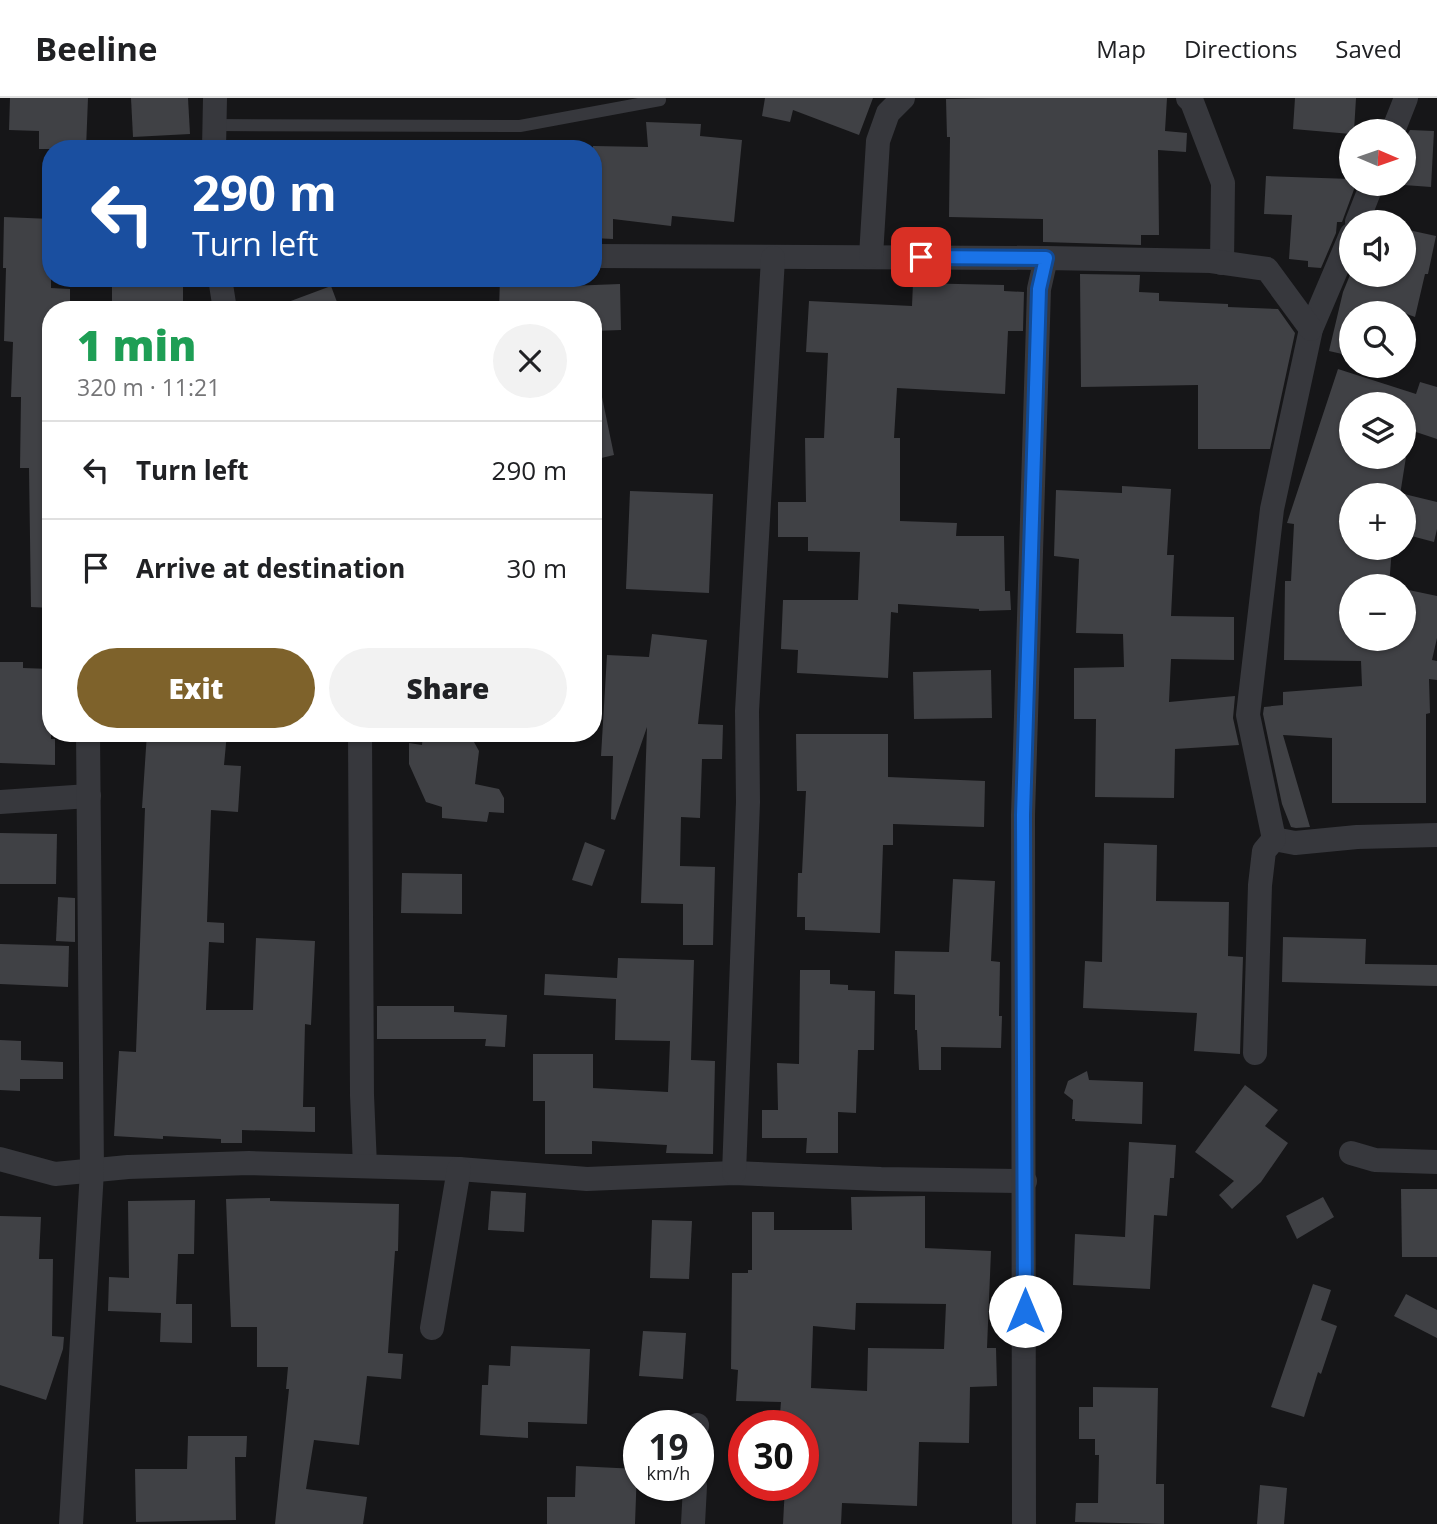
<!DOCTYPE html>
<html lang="en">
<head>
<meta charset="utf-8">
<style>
  :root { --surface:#fff; --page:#f2f2f2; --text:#202124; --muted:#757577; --line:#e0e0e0; --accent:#7e622b }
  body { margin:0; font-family:"Open Sans",sans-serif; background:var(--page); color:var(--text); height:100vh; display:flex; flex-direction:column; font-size:26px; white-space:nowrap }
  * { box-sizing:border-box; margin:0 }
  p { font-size:23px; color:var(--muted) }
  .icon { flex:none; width:38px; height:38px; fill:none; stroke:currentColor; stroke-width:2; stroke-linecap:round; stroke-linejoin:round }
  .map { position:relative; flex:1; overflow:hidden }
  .drawer { position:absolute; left:42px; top:203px; width:560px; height:441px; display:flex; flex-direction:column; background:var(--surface); border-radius:28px; box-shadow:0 2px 5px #0004 }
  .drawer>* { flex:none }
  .top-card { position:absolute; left:42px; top:42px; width:560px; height:147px; border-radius:28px; box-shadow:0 2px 5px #0004; background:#1a4fa0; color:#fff; overflow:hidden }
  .needle { width:46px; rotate:92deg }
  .controls { position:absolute; left:1339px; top:21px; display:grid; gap:14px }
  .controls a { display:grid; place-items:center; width:77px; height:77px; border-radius:50%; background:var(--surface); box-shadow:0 2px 5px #0004; font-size:35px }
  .speed { position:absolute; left:623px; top:1312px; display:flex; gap:14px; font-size:35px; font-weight:700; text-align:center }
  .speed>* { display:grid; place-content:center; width:91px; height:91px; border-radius:50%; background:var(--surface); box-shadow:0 2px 5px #0004; line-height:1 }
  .speed small { font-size:18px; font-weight:400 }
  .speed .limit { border:10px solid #d22; background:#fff; color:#111 }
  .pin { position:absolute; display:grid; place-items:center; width:60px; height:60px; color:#fff; margin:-30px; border-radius:14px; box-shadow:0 4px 10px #0006 }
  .me { position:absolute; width:77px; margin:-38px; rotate:0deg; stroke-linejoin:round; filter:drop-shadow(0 0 5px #0008) }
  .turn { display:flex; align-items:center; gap:24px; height:147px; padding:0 35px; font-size:32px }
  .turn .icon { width:91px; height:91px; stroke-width:2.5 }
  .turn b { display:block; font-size:49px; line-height:60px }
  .round { display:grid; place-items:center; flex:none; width:74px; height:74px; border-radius:37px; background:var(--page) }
  .headline { display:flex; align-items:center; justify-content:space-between; height:119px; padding:0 35px }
  h1 { font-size:42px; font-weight:800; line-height:52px; color:#1e9e55 }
  .button { display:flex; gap:14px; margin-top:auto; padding:14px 35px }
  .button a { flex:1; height:80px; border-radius:42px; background:var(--accent); color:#fff; font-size:28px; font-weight:800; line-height:80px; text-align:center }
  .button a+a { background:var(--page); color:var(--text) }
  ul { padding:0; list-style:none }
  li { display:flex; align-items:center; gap:21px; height:98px; padding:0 35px; border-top:2px solid var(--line) }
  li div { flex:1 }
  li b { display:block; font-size:26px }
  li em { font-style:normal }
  header { display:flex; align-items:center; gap:42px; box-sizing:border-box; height:98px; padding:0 35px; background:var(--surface); border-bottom:2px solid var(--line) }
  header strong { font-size:33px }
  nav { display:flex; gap:38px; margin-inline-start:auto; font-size:24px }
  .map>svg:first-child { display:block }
  .building { fill:#404145; fill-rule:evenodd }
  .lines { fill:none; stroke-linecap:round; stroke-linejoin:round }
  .service { stroke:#37383d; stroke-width:12 }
  .minor { stroke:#37383d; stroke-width:24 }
  .route-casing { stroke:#114b97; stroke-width:18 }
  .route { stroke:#1a73e8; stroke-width:12 }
</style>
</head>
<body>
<header>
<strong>Beeline</strong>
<nav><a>Map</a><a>Directions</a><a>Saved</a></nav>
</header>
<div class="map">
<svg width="1437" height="1426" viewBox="0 0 1437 1426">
  <rect width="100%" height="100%" fill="#161618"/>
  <!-- building -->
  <g class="building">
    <path d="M10 0H88L86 51H39V33L9 32Z"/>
    <path d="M131 0H188L190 36 133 39Z"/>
    <path d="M765 0H873L859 37 793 12 790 24 762 18Z"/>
    <path d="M991 0H1167L1165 33 1187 35 1186 54 1158 52 1159 137H1141V147L1043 144V121L949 119 950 39H947L946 1Z"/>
    <path d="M1295 0H1356L1354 33H1351V36L1293 31Z"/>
    <path d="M646 24 701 26 700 38 742 42 734 124 672 118 671 128 613 121V141L593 140V48L648 49Z"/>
    <path d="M1410 32 1434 33 1431 89 1404 87V43Z"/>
    <path d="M1266 78 1351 81V86H1356L1342 124H1337L1336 135 1321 170 1308 169V163L1289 161 1292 117 1264 116Z"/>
    <path d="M4 119 51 121V190L70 191V212H51V510L31 509 29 370H20L21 299H11L13 244 4 243 6 170H3Z"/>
    <path d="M1404 131 1436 138 1428 176H1425L1415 219 1404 215H1351V258L1329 253 1343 194 1350 177H1404Z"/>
    <path d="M1080 176 1140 177 1139 194 1159 195V203L1228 206V209L1278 211 1295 235 1270 351H1198V287L1081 289Z"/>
    <path d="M500 180H542V189L620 186 621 232 593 233V212H499Z"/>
    <path d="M913 185 1004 187V193L1024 194 1023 233H1008L1005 296 897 290 894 340H900V423L957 425 956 438H1004L1005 493H1010L1011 512 979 513V511L898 506V515L891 514 888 580 797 575 798 552 781 551 783 502H858L860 454 808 453V439H778V404H806L805 340H824L828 255 806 254 809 203 912 208Z"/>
    <rect x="112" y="188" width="71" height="24"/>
    <path d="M331 188 340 212H272V210Z"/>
    <path d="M1338 271 1416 296 1420 284 1437 289V341L1404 330V306H1351V359H1406L1400 397H1351V450H1392L1389 488H1351V541H1404V491L1437 498V540L1432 562 1437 563V582L1429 581 1430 615 1426 616V705H1332V640L1283 637 1310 729 1296 730 1291 729 1282 706 1263 616 1264 609 1283 607V594L1362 588 1361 563 1284 562 1285 483H1291L1294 426 1287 425Z"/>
    <path d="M602 299 614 357 593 362V300Z"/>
    <path d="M1122 388 1171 391 1167 457H1174L1171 518 1234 519V562L1171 561 1169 604 1235 598 1233 620 1239 647 1175 651 1174 700 1095 699 1096 621H1074V570L1124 569 1123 536 1076 535 1079 461 1054 458 1056 392 1122 395Z"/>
    <path d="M630 393 713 396 709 495 626 491Z"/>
    <path d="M1404 396 1437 404V431L1434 444 1404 436Z"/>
    <path d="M652 536 707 542 698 626 723 627 722 661H702L700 720 681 719 680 768 715 769 713 847H683V806L641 805 647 629 615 722 611 721 613 658H601L607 557 649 559Z"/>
    <path d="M0 564H23V570L51 571V641H55V667L0 665Z"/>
    <path d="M991 572 992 620 914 621 913 574Z"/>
    <path d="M147 635H227L224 667 241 668 238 714 211 712 207 824 224 825V845L209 844 206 912H253L256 840 315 843 311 927 305 926 303 1009H315V1034L242 1032V1045H221V1041L163 1038V1041L114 1038 119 953 136 954 145 710H142Z"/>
    <path d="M423 635H469L479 653 475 686 499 691 504 700V715L489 714 487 724 442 720V709L426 704 409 666V645L422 647Z"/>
    <path d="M796 636H888V679L985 683 984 729 893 726V747H883L880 835 805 832V819H797L798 775H802L806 693H797Z"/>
    <path d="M0 735 57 736 56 786H0Z"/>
    <path d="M585 744 605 752 592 788 572 782Z"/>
    <path d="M1104 745 1157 747 1156 803 1229 804 1228 858 1243 859 1240 956 1194 953 1197 915 1083 910 1085 863 1102 864Z"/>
    <path d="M402 775 462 776V816L401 815Z"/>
    <path d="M953 781 995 783 991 863 1000 864 999 918H1002L1001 950 941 949V972H919L917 932H915V897L894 896 895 853 949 854Z"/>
    <path d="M58 799 75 800V844L56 843Z"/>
    <path d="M1283 839 1366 841 1365 866 1437 867V888L1282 884Z"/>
    <path d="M0 846 69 848 68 889 0 886Z"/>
    <path d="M618 860 694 862 691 962 715 963 713 1056 666 1055 667 1047 592 1043V1056H545V1003H533V956H593V990L668 994 670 943 615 942 616 901 544 897 545 876 617 880Z"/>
    <path d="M800 872H830V886L848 887V892L875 893 874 952H858L856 1015 838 1014V1055H806L807 1040H762V1012H778L777 965 799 966Z"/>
    <path d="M377 908H454V914L507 917 505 949 485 948 486 941H377Z"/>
    <path d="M0 942 21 943V962L63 964V981H20V993L0 992Z"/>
    <path d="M1087 973 1089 982 1143 984 1142 1026 1075 1023V1021H1072L1073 1002 1064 995 1068 983Z"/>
    <path d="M1245 987 1278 1012 1265 1028 1288 1045 1261 1084 1232 1111 1219 1097 1234 1083 1195 1054Z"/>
    <path d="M1129 1044 1176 1047 1174 1080H1170L1167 1118 1154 1117 1150 1191 1073 1187 1075 1136 1125 1139Z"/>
    <path d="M1401 1091H1437V1159H1402Z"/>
    <path d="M491 1093 526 1095 524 1134 488 1132Z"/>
    <path d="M925 1098V1150L991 1153 987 1250H996L997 1288 970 1289 969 1345 919 1344 917 1408 842 1405 841 1426H783L785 1388H803V1328H779L781 1304 736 1303 738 1272 731 1271 732 1175H748V1172H752V1114H774V1132H852L851 1099ZM856 1205 946 1206 944 1251 868 1250 867 1293 811 1290 813 1228 855 1232Z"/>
    <path d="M1323 1099 1334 1119 1297 1141 1286 1118Z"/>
    <path d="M270 1100V1103L399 1106 398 1153H395L388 1255 403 1256 401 1281 367 1278 359 1347 314 1342 306 1391 367 1399 363 1426H275L289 1291H286L288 1269H257V1229H231L226 1101Z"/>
    <path d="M195 1102 194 1156H178L176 1206H192V1245L160 1244 161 1215 108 1213 109 1179 129 1180 128 1103Z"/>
    <path d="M0 1118 41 1119 39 1161H53L52 1238 64 1239 63 1251 46 1302 0 1287Z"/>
    <path d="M652 1122 692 1123 689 1181 650 1180Z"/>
    <path d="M1313 1186 1331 1192 1321 1222 1337 1228 1321 1276 1318 1274 1304 1319 1271 1309Z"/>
    <path d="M1406 1196 1437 1212V1240L1394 1218Z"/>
    <path d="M643 1233 686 1235 683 1281 639 1278Z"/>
    <path d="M511 1248 590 1251 587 1326 528 1324V1340L480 1337 482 1287H488L489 1267 510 1268Z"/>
    <path d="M1093 1289 1158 1290 1156 1386H1164V1426L1075 1424 1076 1405H1098L1099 1357H1095V1341H1079V1309H1093Z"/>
    <path d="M188 1338H247L246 1359H235L236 1422 136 1424 135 1371H187Z"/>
    <path d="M576 1368 637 1371 635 1426H547V1399H575Z"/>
    <path d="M1260 1387 1287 1390 1284 1426H1257Z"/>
  </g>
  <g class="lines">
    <!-- service -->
    <path class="service" d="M213 27 520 28 660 2"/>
    <!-- minor -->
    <g class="minor">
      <path d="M1188 0 1192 4 1223 85 1222 165"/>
      <path d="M1393 33 1406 0"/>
      <path d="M214 51 215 0"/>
      <path d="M1357 124 1372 86"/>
      <path d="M593 158 1046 160"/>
      <path d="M871 158 878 43 888 15 903 0"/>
      <path d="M220 180 225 212"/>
      <path d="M360 635 362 997 365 1068"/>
      <path d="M0 704 89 698"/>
      <path d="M1274 741 1295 745 1357 739 1437 737"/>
      <path d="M1255 955 1260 787 1264 753 1274 741 1248 617 1272 411 1311 231 1351 137"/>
      <path d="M1351 1055 1375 1062 1437 1064"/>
      <path d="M0 1061 55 1076 128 1069 249 1065 459 1071 587 1081 734 1075 881 1081 1025 1083"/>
      <path d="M734 1075 748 704 747 613 773 160"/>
      <path d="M432 1230 459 1071"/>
      <path d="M697 1328V1327"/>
      <path d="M71 1426 92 1073 88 635"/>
      <path d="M693 1426 695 1388"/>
      <path d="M1024 1426 1023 717 1039 191 1046 160 1211 163 1267 171 1311 231"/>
    </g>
  </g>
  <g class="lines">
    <defs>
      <path id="route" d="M921 159 1046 160 1039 191 1023 717 1025 1213"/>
    </defs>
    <!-- route casing -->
    <use href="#route" class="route-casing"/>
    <!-- route -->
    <use href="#route" class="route"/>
  </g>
</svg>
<div class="controls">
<a><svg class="needle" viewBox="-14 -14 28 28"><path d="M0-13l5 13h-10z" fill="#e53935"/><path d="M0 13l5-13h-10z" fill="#757577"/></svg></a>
<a><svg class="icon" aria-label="sound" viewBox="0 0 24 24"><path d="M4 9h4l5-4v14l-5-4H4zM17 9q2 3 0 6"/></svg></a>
<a><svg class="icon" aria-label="search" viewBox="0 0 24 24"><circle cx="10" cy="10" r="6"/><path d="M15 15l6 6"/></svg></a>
<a><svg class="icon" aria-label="layers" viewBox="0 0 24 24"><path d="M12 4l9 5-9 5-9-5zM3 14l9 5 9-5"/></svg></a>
<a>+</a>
<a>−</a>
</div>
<div class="speed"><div>19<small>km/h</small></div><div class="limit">30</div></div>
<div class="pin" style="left:921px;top:159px;background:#d93025"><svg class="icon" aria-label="arrive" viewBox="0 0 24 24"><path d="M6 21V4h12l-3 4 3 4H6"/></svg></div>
<svg class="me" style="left:1025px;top:1213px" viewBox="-20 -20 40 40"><circle r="19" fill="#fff"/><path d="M0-13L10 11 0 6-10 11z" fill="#1a73e8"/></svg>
<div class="top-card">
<div class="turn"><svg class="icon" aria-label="left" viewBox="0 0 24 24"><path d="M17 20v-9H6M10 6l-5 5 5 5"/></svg><div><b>290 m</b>Turn left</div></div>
</div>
<section class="drawer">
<div class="headline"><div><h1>1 min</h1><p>320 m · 11:21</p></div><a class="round"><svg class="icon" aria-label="close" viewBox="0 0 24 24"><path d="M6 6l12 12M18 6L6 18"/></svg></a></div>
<ul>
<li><svg class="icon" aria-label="left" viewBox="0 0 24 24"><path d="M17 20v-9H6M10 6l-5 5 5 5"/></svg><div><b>Turn left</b></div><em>290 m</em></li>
<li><svg class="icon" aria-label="arrive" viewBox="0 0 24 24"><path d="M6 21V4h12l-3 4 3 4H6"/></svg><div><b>Arrive at destination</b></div><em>30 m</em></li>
</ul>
<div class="button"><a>Exit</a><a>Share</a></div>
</section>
</div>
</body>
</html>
